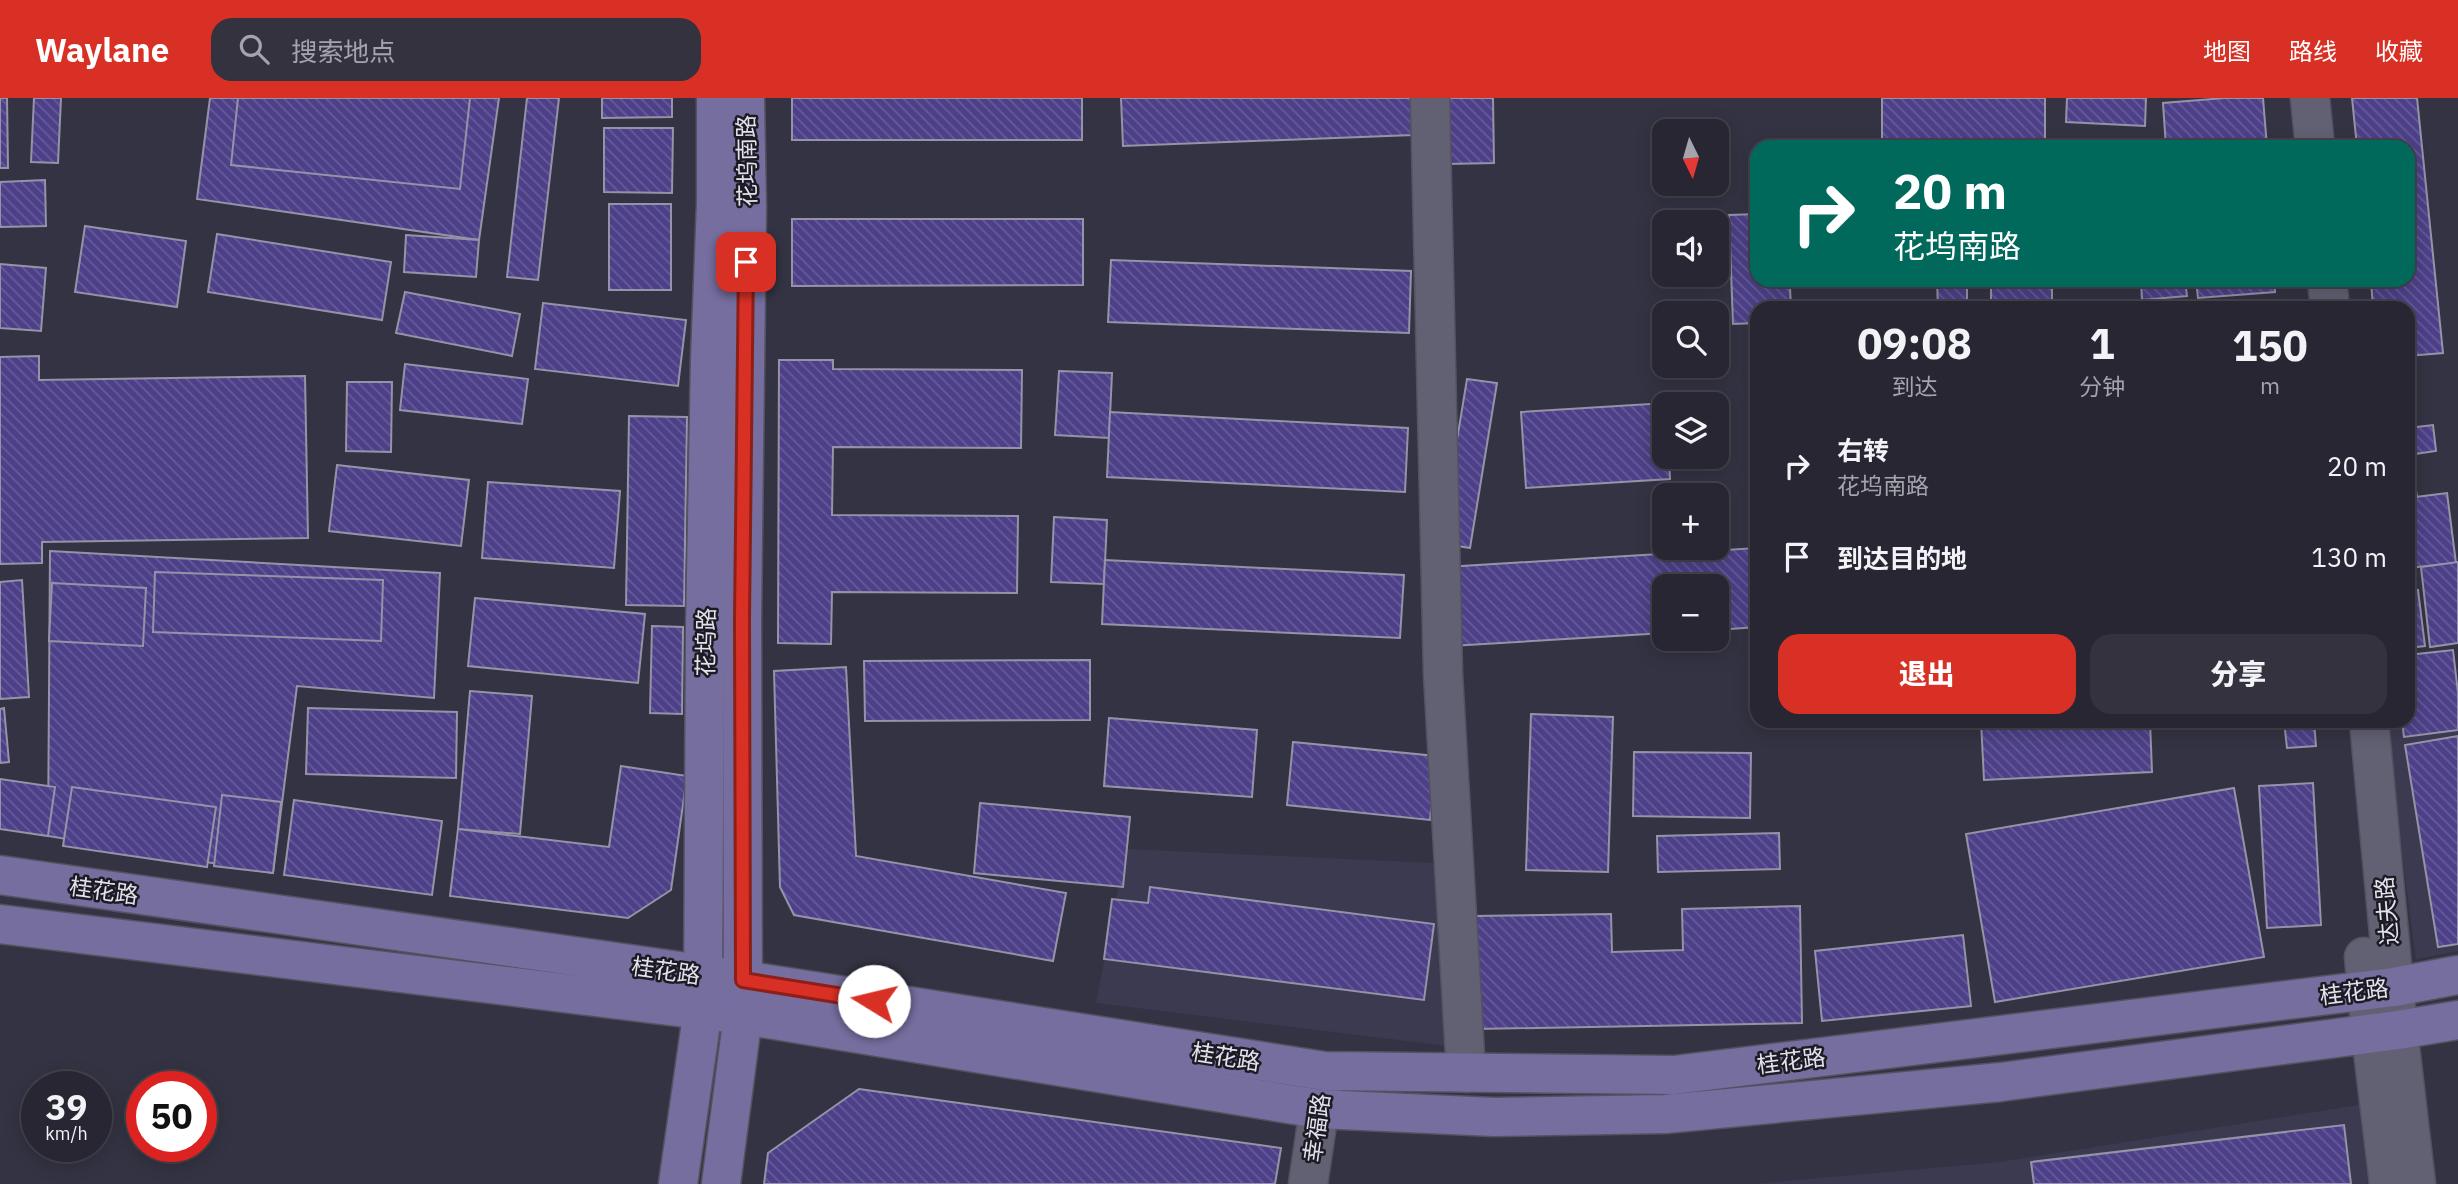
<!DOCTYPE html>
<html lang="zh">
<head>
<meta charset="utf-8">
<style>
  :root { --surface:#272632; --page:#33323e; --text:#f1f3f6; --muted:#a4a5ac; --line:#43434d; --accent:#d93025 }
  body { margin:0; font-family:"IBM Plex Sans","Noto Sans SC",sans-serif; background:var(--page); color:var(--text); height:100vh; display:flex; flex-direction:column; font-size:26px; white-space:nowrap }
  * { box-sizing:border-box; margin:0 }
  p { font-size:23px; color:var(--muted) }
  .icon { flex:none; width:38px; height:38px; fill:none; stroke:currentColor; stroke-width:2; stroke-linecap:round; stroke-linejoin:round }
  .map { position:relative; flex:1; overflow:hidden }
  .details { position:absolute; left:1750px; top:203px; width:665px; height:427px; display:flex; flex-direction:column; background:var(--surface); border-radius:21px; box-shadow:0 4px 18px #0003,0 0 0 2px var(--line) }
  .details>* { flex:none }
  .banner { position:absolute; left:1750px; top:42px; width:665px; height:147px; border-radius:21px; box-shadow:0 4px 18px #0003,0 0 0 2px var(--line); background:#00695c; color:#fff; overflow:hidden }
  .needle { width:46px; rotate:175deg }
  .fabs { position:absolute; left:1652px; top:21px; display:grid; gap:14px }
  .fabs a { display:grid; place-items:center; width:77px; height:77px; border-radius:14px; background:var(--surface); box-shadow:0 4px 18px #0003,0 0 0 2px var(--line); font-size:35px }
  .speed { position:absolute; left:21px; top:973px; display:flex; gap:14px; font-size:35px; font-weight:700; text-align:center }
  .speed>* { display:grid; place-content:center; width:91px; height:91px; border-radius:50%; background:var(--surface); box-shadow:0 4px 18px #0003,0 0 0 2px var(--line); line-height:1 }
  .speed small { font-size:18px; font-weight:400 }
  .speed .limit { border:10px solid #d22; background:#fff; color:#111 }
  .pin { position:absolute; display:grid; place-items:center; width:60px; height:60px; color:#fff; margin:-30px; border-radius:14px; box-shadow:0 4px 10px #0006 }
  .me { position:absolute; width:77px; margin:-38px; rotate:279deg; stroke-linejoin:round; filter:drop-shadow(0 0 5px #0008) }
  .turn { display:flex; align-items:center; gap:24px; height:147px; padding:0 28px; font-size:32px }
  .turn .icon { width:91px; height:91px; stroke-width:2.5 }
  .turn b { display:block; font-size:49px; line-height:60px }
  .eta { display:flex; justify-content:space-evenly; align-items:center; height:119px; text-align:center }
  .eta b { font-size:42px; font-weight:800; line-height:49px }
  .button { display:flex; gap:14px; margin-top:auto; padding:14px 28px }
  .button a { flex:1; height:80px; border-radius:21px; background:var(--accent); color:#fff; font-size:28px; font-weight:800; line-height:80px; text-align:center }
  .button a+a { background:var(--page); color:var(--text) }
  ul { padding:0; list-style:none }
  li { display:flex; align-items:center; gap:21px; height:91px; padding:0 28px }
  li div { flex:1 }
  li b { display:block; font-size:26px }
  li em { font-style:normal }
  header { display:flex; align-items:center; gap:42px; box-sizing:border-box; height:98px; padding:0 35px; background:var(--accent); color:#fff }
  header strong { font-size:33px }
  nav { display:flex; gap:38px; margin-inline-start:auto; font-size:24px }
  .search { width:490px; height:63px; background:var(--page); display:flex; align-items:center; gap:18px; box-sizing:border-box; padding:0 24px; border-radius:21px; color:var(--muted); font-size:26px }
  .map>svg:first-child { display:block }
  .built { fill:#3c3a50 }
  .building { fill:url(#building-back-hatch); stroke:#9593a7; stroke-width:2 }
  .lines { fill:none; stroke-linecap:round; stroke-linejoin:round }
  .minor-casing { stroke:#535260; stroke-width:41 }
  .major-casing { stroke:#535260; stroke-width:41 }
  .minor { stroke:#626173; stroke-width:38 }
  .major { stroke:#756e9f; stroke-width:38 }
  .route-casing { stroke:#8d1f18; stroke-width:18 }
  .route { stroke:#d93025; stroke-width:12 }
  .labels { text-anchor:middle; dominant-baseline:central; stroke-width:5; stroke-linejoin:round; paint-order:stroke }
  .street-label { font-size:23px; fill:#e2e1ec; stroke:#1c1b23 }
</style>
</head>
<body>
<header>
<strong>Waylane</strong>
<div class="search"><svg class="icon" aria-label="search" viewBox="0 0 24 24"><circle cx="10" cy="10" r="6"/><path d="M15 15l6 6"/></svg>搜索地点</div>
<nav><a>地图</a><a>路线</a><a>收藏</a></nav>
</header>
<div class="map">
<svg width="2458" height="1086" viewBox="0 0 2458 1086">
  <defs>
    <pattern id="building-back-hatch" width="6" height="6" patternUnits="userSpaceOnUse" patternTransform="scale(1.75)"><rect width="6" height="6" fill="#4d4088"/><path d="M-1 5l2 2M0 0l6 6M5-1l2 2" fill="none" stroke="#665b99"/></pattern>
  </defs>
  <rect width="100%" height="100%" fill="#343343"/>
  <!-- built -->
  <g class="built">
    <path d="M2458 603V853L2416 861 2385 623H2408Z"/>
    <path d="M1126 751 1454 766 1448 948 1096 905Z"/>
    <path d="M2359 1007 2368 1086H1754L2000 1064Z"/>
  </g>
  <!-- building -->
  <g class="building">
    <path d="M0 0H7L8 70H0Z"/>
    <path d="M34 0H61L58 65 31 64Z"/>
    <path d="M210 0H499L479 142 197 101Z"/>
    <path d="M238 0H470L460 91 231 67Z"/>
    <path d="M527 0H559L538 182 507 179Z"/>
    <path d="M602 0H672V19L602 20Z"/>
    <rect x="792" y="0" width="290" height="42"/>
    <path d="M1121 0H1411L1413 37 1123 48Z"/>
    <path d="M1447 0H1493L1494 65 1448 66Z"/>
    <rect x="1882" y="0" width="163" height="41"/>
    <path d="M2067 0H2146L2145 28 2066 24Z"/>
    <path d="M2225 0H2263L2267 49H2166L2163 5Z"/>
    <path d="M2352 0H2417L2443 255 2408 258V210H2373L2371 182H2408V49H2357Z"/>
    <path d="M604 30H673L672 95 604 94Z"/>
    <path d="M45 82 46 128 0 129V84Z"/>
    <rect x="609" y="106" width="62" height="86"/>
    <path d="M1757 116V182H1892V186L1790 190 1791 210H1757V225L1733 226 1729 117Z"/>
    <path d="M792 121H1083V187L792 188Z"/>
    <path d="M85 128 186 143 177 209 75 194Z"/>
    <path d="M217 136 391 164 382 222 208 194Z"/>
    <path d="M406 137 479 142 476 179 404 174Z"/>
    <path d="M1111 162 1411 173 1409 235 1108 224Z"/>
    <path d="M0 166 46 170 41 233 0 230Z"/>
    <path d="M1937 182H1967V210H1938Z"/>
    <path d="M1991 182H2052V209L1991 210Z"/>
    <path d="M2141 182H2185L2187 198 2142 202Z"/>
    <path d="M2196 182H2274L2275 194 2198 200Z"/>
    <path d="M405 194 520 216 512 258 396 235Z"/>
    <path d="M2261 203V210H2174Z"/>
    <path d="M543 205 686 222 678 288 535 271Z"/>
    <path d="M39 258V282L305 278 308 440 42 444V465L0 466V259Z"/>
    <path d="M779 262H833V271L1022 272 1021 350 833 349 832 417 1018 418 1017 495 832 494 831 546 778 545Z"/>
    <path d="M405 266 528 281 522 326 400 312Z"/>
    <path d="M1059 273 1112 275 1109 340 1055 337Z"/>
    <path d="M1467 281 1497 285 1470 450 1440 445Z"/>
    <path d="M347 284H392L391 354 346 353Z"/>
    <path d="M1666 305 1664 359H1669L1670 381 1526 390 1521 314Z"/>
    <path d="M1110 314 1408 330 1405 394 1107 379Z"/>
    <path d="M629 318 687 319 684 508 626 507Z"/>
    <path d="M2433 327 2436 353 2408 357V330Z"/>
    <path d="M2411 356 2417 399 2408 400V357Z"/>
    <path d="M337 367 469 382 461 448 329 433Z"/>
    <path d="M488 384 620 393 614 470 482 460Z"/>
    <path d="M2447 395 2456 465 2408 470V400Z"/>
    <path d="M1054 419 1107 422 1104 486 1051 484Z"/>
    <path d="M1757 450V529L1717 532V488H1664V535L1451 548 1446 469Z"/>
    <path d="M50 453 440 475 434 600 297 588 273 775 48 738Z"/>
    <path d="M1105 462 1404 477 1400 540 1102 526Z"/>
    <path d="M2458 464V545L2430 549 2421 469Z"/>
    <path d="M155 474 383 482 381 543 153 534Z"/>
    <path d="M22 482 29 599 0 601V484Z"/>
    <path d="M52 485 146 490 143 548 49 543Z"/>
    <path d="M2418 492 2425 548 2408 550V494Z"/>
    <path d="M475 500 645 516 638 585 468 568Z"/>
    <path d="M652 528 683 529 682 616 650 615Z"/>
    <path d="M2453 552 2458 595V632L2404 639 2402 623H2408V557Z"/>
    <path d="M1090 562V622L865 623 864 563Z"/>
    <path d="M846 569 856 758 1066 795 1053 863 794 817 780 789 774 573Z"/>
    <path d="M470 593 532 598 520 736 458 731Z"/>
    <path d="M4 610 9 664 0 665V611Z"/>
    <path d="M308 610 457 614 456 680 306 676Z"/>
    <path d="M1531 616 1613 619 1608 774 1526 772Z"/>
    <path d="M1109 620 1257 632 1252 699 1104 688Z"/>
    <path d="M1981 623H2150L2152 674 1984 682Z"/>
    <path d="M2284 623H2314L2316 648 2287 650Z"/>
    <path d="M2458 638V846L2438 849 2405 647Z"/>
    <path d="M1293 644 1436 658 1430 722 1287 707Z"/>
    <path d="M1634 654 1751 655 1750 720 1633 718Z"/>
    <path d="M621 668 687 678 671 792 628 820 450 798 458 731 609 749Z"/>
    <path d="M0 681 55 689 48 738 0 731Z"/>
    <path d="M2313 685 2321 827 2267 830 2259 688Z"/>
    <path d="M72 689 216 709 207 769 63 748Z"/>
    <path d="M2234 690 2264 859 1995 904 1966 736Z"/>
    <path d="M222 697 281 704 273 775 214 768Z"/>
    <path d="M294 702 442 723 432 797 284 777Z"/>
    <path d="M980 705 1130 719 1123 789 974 775Z"/>
    <path d="M1779 735 1780 771 1658 774 1657 738Z"/>
    <path d="M1150 789 1434 826 1424 902 1104 861 1112 801 1148 805Z"/>
    <path d="M1800 808 1802 925 1477 931 1474 818 1611 816 1612 854 1683 852 1682 811Z"/>
    <path d="M1963 837 1971 908 1822 923 1815 853Z"/>
    <path d="M859 991 1281 1050 1275 1086H764L768 1055Z"/>
    <path d="M2344 1027 2351 1086H2034L2031 1064Z"/>
  </g>
  <g class="lines">
    <defs>
      <g id="minor">
        <path d="M1430 0 1443 576 1466 975"/>
        <path d="M2310 0 2315 49"/>
        <path d="M2327 182 2330 210"/>
        <path d="M2369 623 2398 932 2416 1086"/>
        <path d="M2364 859 2371 936 2389 1086"/>
        <path d="M1308 1086 1324 979"/>
      </g>
      <g id="major">
        <path d="M0 777 743 882 1324 973 1674 977 2394 889 2458 877"/>
        <path d="M0 826 743 917 1319 1011 1494 1019 1665 1016 2001 984 2398 932 2458 922"/>
        <path d="M678 1086 703 911 705 531 710 261 716 105V0"/>
        <path d="M721 1086 743 917 742 521 747 109 745 0"/>
      </g>
    </defs>
    <!-- minor casing -->
    <use href="#minor" class="minor-casing"/>
    <!-- major casing -->
    <use href="#major" class="major-casing"/>
    <!-- minor -->
    <use href="#minor" class="minor"/>
    <!-- major -->
    <use href="#major" class="major"/>
  </g>
  <g class="lines">
    <defs>
      <path id="route" d="M746 164 742 521 743 882 874 903"/>
    </defs>
    <!-- route casing -->
    <use href="#route" class="route-casing"/>
    <!-- route -->
    <use href="#route" class="route"/>
  </g>
  <g class="labels">
    <!-- street labels -->
    <g class="street-label">
      <text transform="translate(746 63) rotate(-91)">花坞南路</text>
      <text transform="translate(705 544) rotate(-89)">花坞路</text>
      <text transform="translate(104 792) rotate(8)">桂花路</text>
      <text transform="translate(2386 813) rotate(-95)">达夫路</text>
      <text transform="translate(666 872) rotate(8)">桂花路</text>
      <text transform="translate(2354 893) rotate(-7)">桂花路</text>
      <text transform="translate(1226 958) rotate(9)">桂花路</text>
      <text transform="translate(1791 962) rotate(-7)">桂花路</text>
      <text transform="translate(1316 1030) rotate(-82)">幸福路</text>
    </g>
  </g>
</svg>
<div class="fabs">
<a><svg class="needle" viewBox="-14 -14 28 28"><path d="M0-13l5 13h-10z" fill="#e53935"/><path d="M0 13l5-13h-10z" fill="#a4a5ac"/></svg></a>
<a><svg class="icon" aria-label="sound" viewBox="0 0 24 24"><path d="M4 9h4l5-4v14l-5-4H4zM17 9q2 3 0 6"/></svg></a>
<a><svg class="icon" aria-label="search" viewBox="0 0 24 24"><circle cx="10" cy="10" r="6"/><path d="M15 15l6 6"/></svg></a>
<a><svg class="icon" aria-label="layers" viewBox="0 0 24 24"><path d="M12 4l9 5-9 5-9-5zM3 14l9 5 9-5"/></svg></a>
<a>+</a>
<a>−</a>
</div>
<div class="speed"><div>39<small>km/h</small></div><div class="limit">50</div></div>
<div class="pin" style="left:746px;top:164px;background:#d93025"><svg class="icon" aria-label="arrive" viewBox="0 0 24 24"><path d="M6 21V4h12l-3 4 3 4H6"/></svg></div>
<svg class="me" style="left:874px;top:903px" viewBox="-20 -20 40 40"><circle r="19" fill="#fff"/><path d="M0-13L10 11 0 6-10 11z" fill="#d93025"/></svg>
<div class="banner">
<div class="turn"><svg class="icon" aria-label="right" viewBox="0 0 24 24"><path d="M7 20v-9h11M14 6l5 5-5 5"/></svg><div><b>20 m</b>花坞南路</div></div>
</div>
<section class="details">
<div class="eta">
<div><b>09:08</b><p>到达</p></div>
<div><b>1</b><p>分钟</p></div>
<div><b>150</b><p>m</p></div>
</div>
<ul>
<li><svg class="icon" aria-label="right" viewBox="0 0 24 24"><path d="M7 20v-9h11M14 6l5 5-5 5"/></svg><div><b>右转</b><p>花坞南路</p></div><em>20 m</em></li>
<li><svg class="icon" aria-label="arrive" viewBox="0 0 24 24"><path d="M6 21V4h12l-3 4 3 4H6"/></svg><div><b>到达目的地</b></div><em>130 m</em></li>
</ul>
<div class="button"><a>退出</a><a>分享</a></div>
</section>
</div>
</body>
</html>
